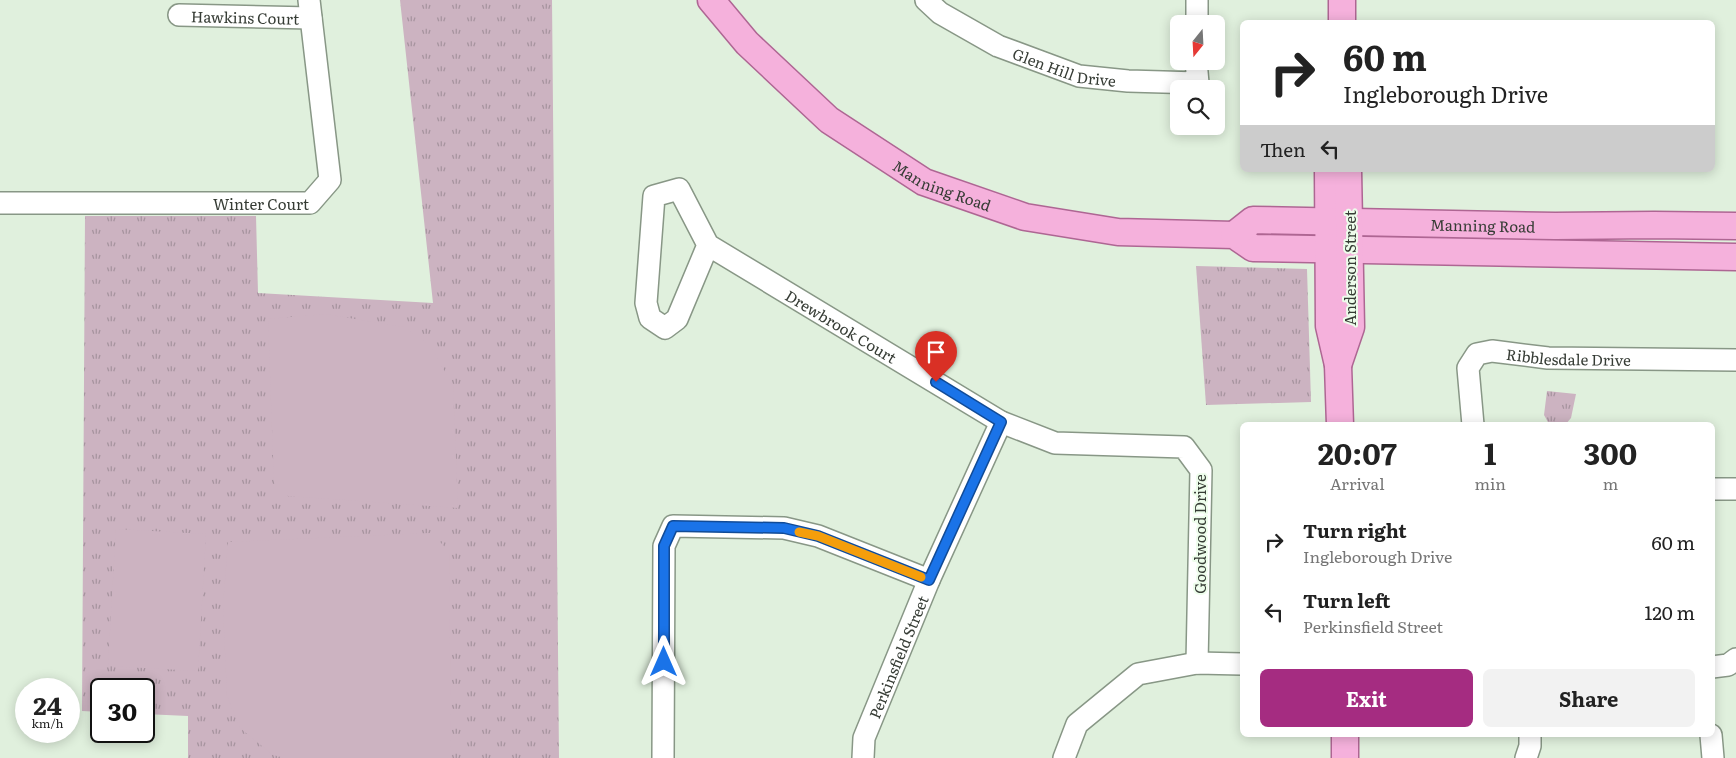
<!DOCTYPE html>
<html lang="en">
<head>
<meta charset="utf-8">
<style>
  :root { --surface:#fff; --page:#f2f2f2; --text:#222; --muted:#767676; --accent:#a52c81 }
  body { margin:0; font-family:Literata,serif; background:var(--page); color:var(--text); height:100vh; display:flex; flex-direction:column; font-size:19px; white-space:nowrap }
  * { box-sizing:border-box; margin:0 }
  p { font-size:16px; color:var(--muted) }
  .icon { flex:none; width:28px; height:28px; fill:none; stroke:currentColor; stroke-width:2; stroke-linecap:round; stroke-linejoin:round }
  .map { position:relative; flex:1; overflow:hidden }
  .side { position:absolute; left:1240px; top:422px; width:475px; height:315px; display:flex; flex-direction:column; background:var(--surface); border-radius:8px; box-shadow:0 2px 12px #0003 }
  .side>* { flex:none }
  .hud { position:absolute; left:1240px; top:20px; width:475px; height:152px; border-radius:8px; box-shadow:0 2px 12px #0003; background:#fff; color:var(--text); overflow:hidden }
  .needle { width:32px; rotate:198deg }
  .fabs { position:absolute; left:1170px; top:15px; display:grid; gap:10px }
  .fabs a { display:grid; place-items:center; width:55px; height:55px; border-radius:8px; background:var(--surface); box-shadow:0 2px 12px #0003; font-size:25px }
  .speed { position:absolute; left:15px; top:678px; display:flex; gap:10px; font-size:25px; font-weight:700; text-align:center }
  .speed>* { display:grid; place-content:center; width:65px; height:65px; border-radius:50%; background:var(--surface); box-shadow:0 2px 12px #0003; line-height:1 }
  .speed small { font-size:12px; font-weight:400 }
  .speed .limit { border:2px solid #111; border-radius:8px; background:#fff; color:#111 }
  .pin { position:absolute; display:grid; place-items:center; width:42px; height:42px; color:#fff; margin:-51px -21px; border-radius:50% 50% 50% 0; rotate:-45deg; box-shadow:0 0 5px #0007 }
  .pin .icon { rotate:45deg }
  .me { position:absolute; width:55px; margin:-28px; rotate:0deg; stroke-linejoin:round; filter:drop-shadow(0 0 4px #0008) }
  .turn { display:flex; align-items:center; gap:18px; height:105px; padding:0 20px; font-size:22px }
  .turn .icon { width:65px; height:65px; stroke-width:2.5 }
  .turn b { display:block; font-size:35px; line-height:42px }
  .then { display:flex; align-items:center; height:48px; padding:0 20px; background:#0003; gap:10px; font-size:19px }
  .eta { display:flex; justify-content:space-evenly; align-items:center; height:85px; text-align:center }
  .eta b { font-size:30px; font-weight:700; line-height:35px }
  .action { display:flex; gap:10px; margin-top:auto; padding:10px 20px }
  .action a { flex:1; height:58px; border-radius:8px; background:var(--accent); color:#fff; font-size:20px; font-weight:700; line-height:58px; text-align:center }
  .action a+a { background:var(--page); color:var(--text) }
  ul { padding:0; list-style:none }
  li { display:flex; align-items:center; gap:15px; height:70px; padding:0 20px }
  li div { flex:1 }
  li b { display:block; font-size:19px }
  li em { font-style:normal }
  .map>svg:first-child { display:block }
  .grass { fill:url(#grass-tufts) }
  .pitch { fill:#ccb3c1 }
  .lines { fill:none; stroke-linecap:round; stroke-linejoin:round }
  .minor-casing { stroke:#889786; stroke-width:24 }
  .major-casing { stroke:#ae6693; stroke-width:29 }
  .minor { stroke:#fff; stroke-width:21 }
  .major { stroke:#f5b1dc; stroke-width:26 }
  .route-casing { stroke:#114b97; stroke-width:12 }
  .route { stroke:#1a73e8; stroke-width:9 }
  .slow { stroke:#f59e0b; stroke-width:9 }
  .labels { text-anchor:middle; dominant-baseline:central; stroke-width:4; stroke-linejoin:round; paint-order:stroke }
  .street-label { font-size:15px; fill:#363c35; stroke:#edfdeb }
</style>
</head>
<body>
<div class="map">
<svg width="1736" height="758" viewBox="0 0 1736 758">
  <defs>
    <pattern id="grass-tufts" width="24" height="20" patternUnits="userSpaceOnUse" patternTransform="scale(1.25)"><rect width="24" height="20" fill="#ccb3c1"/><path d="M3 7l-1-3M5 7V3M7 7l1-3M15 17l-1-3M17 17v-4M19 17l1-3" fill="none" stroke="#a6939e"/></pattern>
  </defs>
  <rect width="100%" height="100%" fill="#e0f0dd"/>
  <!-- grass -->
  <g class="grass">
    <path d="M400 0H552L559 758H188V716L144 714V689H101V712L82 711 85 216H256L258 293 433 303Z"/>
    <path d="M1196 266 1307 269 1311 402 1206 405Z"/>
    <path d="M1547 391 1576 394 1571 418 1565 425 1549 424 1544 415Z"/>
  </g>
  <!-- pitch -->
  <g class="pitch">
    <path d="M325 314 404 327 430 345 453 386 458 508 288 496 274 483 268 319Z"/>
    <path d="M116 529 206 534 198 671 108 666Z"/>
    <path d="M431 533 449 551 451 756 445 758H285L273 755 240 728 227 696 223 606 228 542Z"/>
  </g>
  <g class="lines">
    <defs>
      <g id="minor">
        <path id="s1" d="M926 0 940 13 998 46 1079 76 1128 81 1198 83 1196 61"/>
        <path id="s2" d="M179 15 311 18"/>
        <path d="M1197 24V0"/>
        <path id="s3" d="M0 203H310L330 180 309 0"/>
        <path id="s4" d="M708 245 677 319 665 328 650 318 646 303 654 196 679 189 708 245 1001 422 1055 443 1184 447 1201 470 1197 663"/>
        <path id="s5" d="M1473 425 1468 368 1477 354 1492 351 1548 358 1736 360"/>
        <path d="M1712 489H1736"/>
        <path d="M1712 667 1728 665 1736 659"/>
        <path d="M1711 735 1713 758"/>
        <path d="M663 758 664 546 673 526 784 528 818 536 929 580"/>
        <path id="s6" d="M863 758 864 738 929 580 1001 422"/>
        <path d="M1064 758 1077 724 1138 674 1197 663 1242 664"/>
        <path d="M1526 758 1530 746V735"/>
      </g>
      <g id="major">
        <path id="s7" d="M711 0 747 43 829 120 924 182 1025 217 1118 232 1234 235 1253 248 1736 257"/>
        <path d="M1342 22V0"/>
        <path d="M1328 170 1329 326 1338 365 1340 425"/>
        <path id="s8" d="M1234 235 1253 220 1555 226 1654 225 1736 226"/>
        <path d="M1338 365 1351 327 1348 170"/>
        <path d="M1345 735V758"/>
      </g>
    </defs>
    <!-- minor casing -->
    <use href="#minor" class="minor-casing"/>
    <!-- major casing -->
    <use href="#major" class="major-casing"/>
    <!-- minor -->
    <use href="#minor" class="minor"/>
    <!-- major -->
    <use href="#major" class="major"/>
  </g>
  <g class="lines">
    <defs>
      <path id="route" d="M664 662V546L673 526 784 528 818 536 929 580 1001 422 936 382"/>
    </defs>
    <!-- route casing -->
    <use href="#route" class="route-casing"/>
    <!-- route -->
    <use href="#route" class="route"/>
    <!-- slow -->
    <path class="slow" d="M799 532 818 536 921 577"/>
  </g>
  <g class="labels">
    <!-- street labels -->
    <g class="street-label">
      <text stroke="none"><textPath href="#s2" startOffset="66">Hawkins Court</textPath></text>
      <text stroke="none"><textPath href="#s1" startOffset="156">Glen Hill Drive</textPath></text>
      <text stroke="none"><textPath href="#s7" startOffset="300">Manning Road</textPath></text>
      <text stroke="none"><textPath href="#s3" startOffset="261">Winter Court</textPath></text>
      <text stroke="none"><textPath href="#s8" startOffset="254">Manning Road</textPath></text>
      <text transform="translate(1349 268) rotate(-90)">Anderson Street</text>
      <text stroke="none"><textPath href="#s4" startOffset="481">Drewbrook Court</textPath></text>
      <text stroke="none"><textPath href="#s5" startOffset="166">Ribblesdale Drive</textPath></text>
      <text transform="translate(1199 534) rotate(-90)">Goodwood Drive</text>
      <text stroke="none"><textPath href="#s6" startOffset="108">Perkinsfield Street</textPath></text>
    </g>
  </g>
</svg>
<div class="fabs">
<a><svg class="needle" viewBox="-14 -14 28 28"><path d="M0-13l5 13h-10z" fill="#e53935"/><path d="M0 13l5-13h-10z" fill="#767676"/></svg></a>
<a><svg class="icon" aria-label="search" viewBox="0 0 24 24"><circle cx="10" cy="10" r="6"/><path d="M15 15l6 6"/></svg></a>
</div>
<div class="speed"><div>24<small>km/h</small></div><div class="limit">30</div></div>
<div class="pin" style="left:936px;top:382px;background:#d93025"><svg class="icon" aria-label="arrive" viewBox="0 0 24 24"><path d="M6 21V4h12l-3 4 3 4H6"/></svg></div>
<svg class="me" style="left:664px;top:662px" viewBox="-20 -20 40 40"><path d="M0-17L14 15 0 8-14 15z" fill="#1a73e8" stroke="#fff" stroke-width="4"/></svg>
<div class="hud">
<div class="turn"><svg class="icon" aria-label="right" viewBox="0 0 24 24"><path d="M7 20v-9h11M14 6l5 5-5 5"/></svg><div><b>60 m</b>Ingleborough Drive</div></div>
<div class="then">Then<svg class="icon" aria-label="left" viewBox="0 0 24 24"><path d="M17 20v-9H6M10 6l-5 5 5 5"/></svg></div>
</div>
<section class="side">
<div class="eta">
<div><b>20:07</b><p>Arrival</p></div>
<div><b>1</b><p>min</p></div>
<div><b>300</b><p>m</p></div>
</div>
<ul>
<li><svg class="icon" aria-label="right" viewBox="0 0 24 24"><path d="M7 20v-9h11M14 6l5 5-5 5"/></svg><div><b>Turn right</b><p>Ingleborough Drive</p></div><em>60 m</em></li>
<li><svg class="icon" aria-label="left" viewBox="0 0 24 24"><path d="M17 20v-9H6M10 6l-5 5 5 5"/></svg><div><b>Turn left</b><p>Perkinsfield Street</p></div><em>120 m</em></li>
</ul>
<div class="action"><a>Exit</a><a>Share</a></div>
</section>
</div>
</body>
</html>
